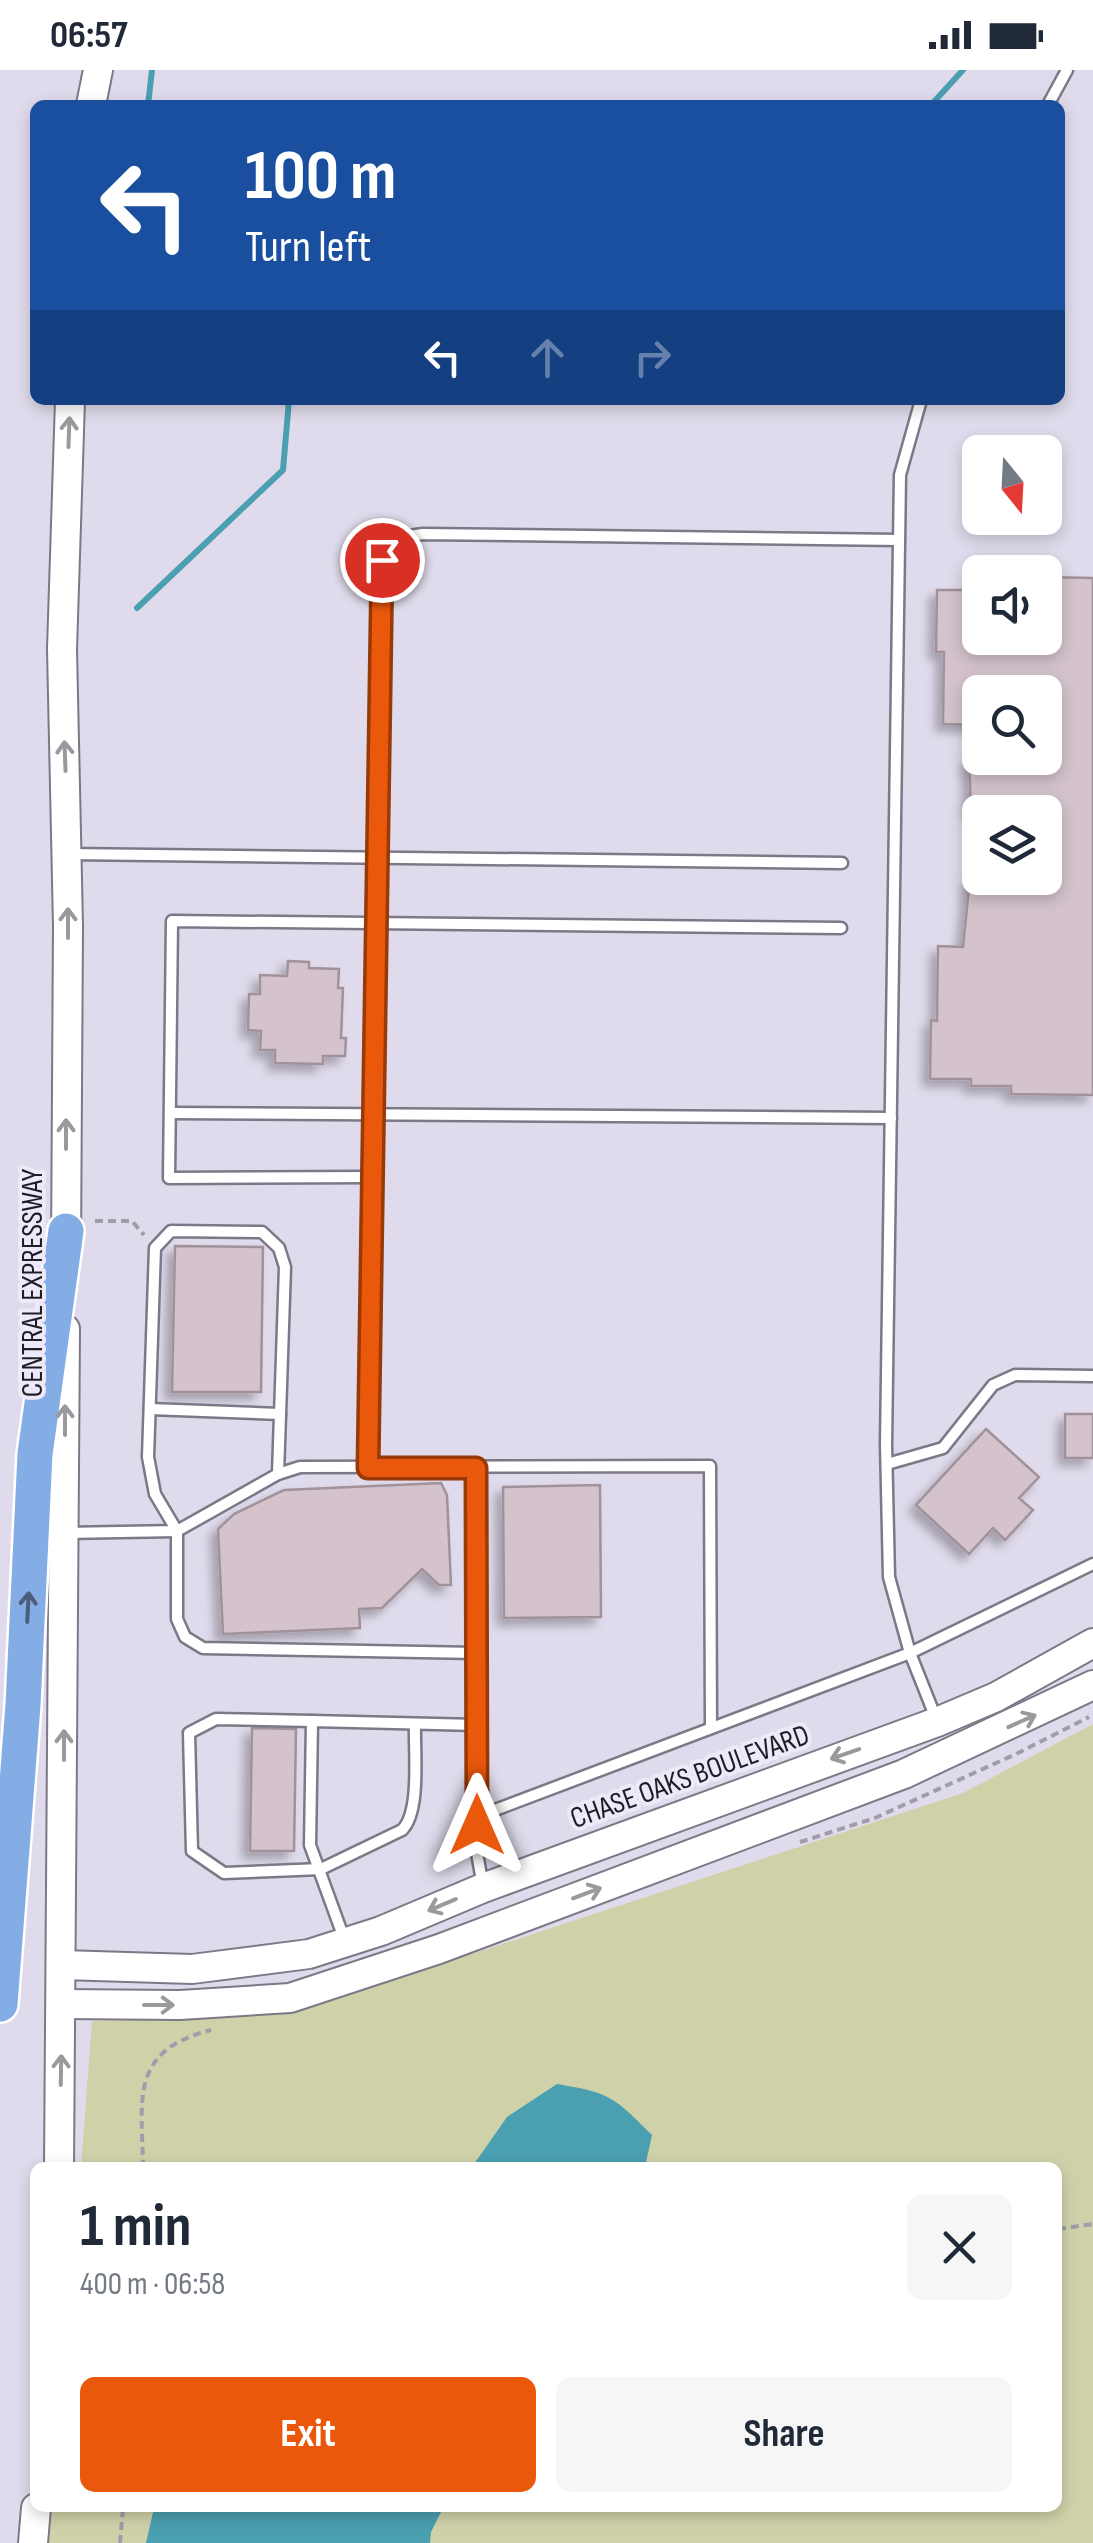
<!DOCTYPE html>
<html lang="en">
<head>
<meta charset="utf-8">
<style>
  :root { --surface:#fff; --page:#f6f6f7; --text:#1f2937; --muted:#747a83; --accent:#ea580c }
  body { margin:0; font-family:"Sofia Sans Condensed",sans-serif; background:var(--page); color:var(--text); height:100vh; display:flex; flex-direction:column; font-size:38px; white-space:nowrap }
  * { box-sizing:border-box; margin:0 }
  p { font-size:32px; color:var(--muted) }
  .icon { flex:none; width:55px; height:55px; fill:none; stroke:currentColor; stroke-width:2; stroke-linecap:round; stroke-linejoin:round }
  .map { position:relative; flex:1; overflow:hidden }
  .drawer { position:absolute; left:30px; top:2092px; width:1032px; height:350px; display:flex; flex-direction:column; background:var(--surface); border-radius:15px; box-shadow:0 5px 15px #0003 }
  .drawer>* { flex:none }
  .top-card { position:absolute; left:30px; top:30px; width:1035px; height:305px; border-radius:15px; box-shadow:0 5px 15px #0003; background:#1a4fa0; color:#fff; overflow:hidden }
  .needle { width:65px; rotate:162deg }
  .fabs { position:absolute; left:962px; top:365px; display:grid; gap:20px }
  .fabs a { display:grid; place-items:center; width:100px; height:100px; border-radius:15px; background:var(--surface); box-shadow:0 5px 15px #0003; font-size:50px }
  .pin { position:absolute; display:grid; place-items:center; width:85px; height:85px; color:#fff; margin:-42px; border:5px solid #fff; border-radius:50%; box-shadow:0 2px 10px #0007 }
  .me { position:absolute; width:110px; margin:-55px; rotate:0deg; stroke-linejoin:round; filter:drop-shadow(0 0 8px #0008) }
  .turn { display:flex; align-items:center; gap:35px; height:210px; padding:0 50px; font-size:45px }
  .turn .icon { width:130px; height:130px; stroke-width:2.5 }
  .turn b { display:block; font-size:70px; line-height:85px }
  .lanes { display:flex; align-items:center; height:95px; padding:0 50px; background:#0003; justify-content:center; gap:50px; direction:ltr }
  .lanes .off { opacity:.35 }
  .round { display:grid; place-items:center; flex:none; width:105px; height:105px; border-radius:15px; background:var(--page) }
  .overview { display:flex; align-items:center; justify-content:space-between; height:170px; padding:0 50px }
  h1 { font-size:60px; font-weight:700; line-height:75px }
  .cta { display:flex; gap:20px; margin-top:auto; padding:20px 50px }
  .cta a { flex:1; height:115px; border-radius:15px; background:var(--accent); color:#fff; font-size:40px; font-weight:700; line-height:115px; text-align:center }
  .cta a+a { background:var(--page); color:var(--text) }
  .status { display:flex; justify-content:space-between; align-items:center; height:70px; padding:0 50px; background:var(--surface); direction:ltr }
  .status svg { height:28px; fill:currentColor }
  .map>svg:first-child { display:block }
  .green { fill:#cfd2a9 }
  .water { fill:#4a9fb1 }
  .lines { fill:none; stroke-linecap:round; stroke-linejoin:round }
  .stream { stroke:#4a9fb1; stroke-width:6 }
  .building { fill:#d4c3cc; stroke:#a19199; stroke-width:2.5; filter:url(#shadow) }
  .lane-casing { stroke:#7d7887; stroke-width:15 }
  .secondary-casing { stroke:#7d7887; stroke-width:32 }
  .highway-casing { stroke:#fff; stroke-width:40 }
  .path { stroke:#a09caa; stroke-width:4; stroke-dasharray:8 5; stroke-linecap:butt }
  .lane { stroke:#fff; stroke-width:10 }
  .secondary { stroke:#fff; stroke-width:28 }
  .highway { stroke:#84ace5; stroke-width:35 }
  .oneway { stroke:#9a999c }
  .oneway2 { stroke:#4c5d7a }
  .route-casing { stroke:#983908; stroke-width:25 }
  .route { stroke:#ea580c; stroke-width:18 }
  .labels { text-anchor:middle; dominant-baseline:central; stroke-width:8; stroke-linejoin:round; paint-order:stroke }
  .street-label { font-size:30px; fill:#1f1d23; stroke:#ede9f9 }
</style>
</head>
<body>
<div class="status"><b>06:57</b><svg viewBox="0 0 49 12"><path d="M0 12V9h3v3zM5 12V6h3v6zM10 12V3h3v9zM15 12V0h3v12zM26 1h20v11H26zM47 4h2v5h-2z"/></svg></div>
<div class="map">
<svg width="1093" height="2473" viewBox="0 0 1093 2473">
  <defs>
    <filter id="shadow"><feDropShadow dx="-7" dy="7" stdDeviation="5" flood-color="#0004"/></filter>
  </defs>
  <rect width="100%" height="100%" fill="#e0dbec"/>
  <!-- green -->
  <path class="green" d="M1093 1654V2473H49L52 2438H1058V2098L81 2097 92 1951 292 1943 963 1723Z"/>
  <!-- water -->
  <g class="water">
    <path d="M557 2014C611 2023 614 2027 652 2065L645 2097H472L507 2047Z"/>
    <path d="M154 2438H443L431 2462 430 2473H146Z"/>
  </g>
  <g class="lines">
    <!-- stream -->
    <g class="stream">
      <path d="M148 35 152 0"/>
      <path d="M931 35 963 0"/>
      <path d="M137 538 283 400 289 330"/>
    </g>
  </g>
  <!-- building -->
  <g class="building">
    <path d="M1045 507 1093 508V1025L1011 1024V1016H971V1009H930L931 950 937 951 938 876 963 877 970 808H1045V742H971L969 688H1045V622H980V655L943 654 944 582H936L937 520H980V568H1045Z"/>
    <path d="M288 891 309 892V898L339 899 338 918H343L341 968H346L345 986H323V994L275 993V980H260L261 961 248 960 249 924H260V905L287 906Z"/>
    <path d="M175 1176 263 1177 261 1322H172Z"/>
    <rect x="1065" y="1344" width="28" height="44"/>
    <path d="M986 1359 1039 1407 1019 1428 1033 1440 1005 1470 993 1458 969 1484 916 1435Z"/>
    <path d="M441 1413 447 1425 451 1515H439L422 1499 382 1538 359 1539 360 1558 223 1564 218 1459 234 1444 284 1420Z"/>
    <path d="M600 1415 601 1547 504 1548 503 1417Z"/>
    <path d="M252 1658 296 1659 294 1781H250Z"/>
  </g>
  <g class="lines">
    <defs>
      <g id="lane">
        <path d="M1048 35 1067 0"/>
        <path d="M921 330 900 405 886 1374 889 1507 910 1583 937 1651"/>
        <path d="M68 784 842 793"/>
        <path d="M170 1043 891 1048"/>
        <path d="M372 1107 169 1108 172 851 841 858"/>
        <path d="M150 1339 280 1344"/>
        <path d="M887 1394 943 1378 993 1315 1015 1305 1093 1306"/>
        <path d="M476 1397 477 1755"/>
        <path d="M368 1398 381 490 402 467 423 464 899 470"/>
        <path d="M278 1404 285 1197 279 1178 262 1162 171 1161 155 1178 148 1387 155 1424 177 1461V1549L185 1567 203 1578 477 1583"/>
        <path d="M64 1463 177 1461 278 1404 300 1397 710 1396 711 1658"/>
        <path d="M312 1651 216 1649 189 1663 192 1781 224 1803 321 1799 402 1760C421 1742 414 1681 415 1654"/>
        <path d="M483 1817 476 1777 477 1755 495 1740 910 1583 1093 1494"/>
        <path d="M345 1871 310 1775 312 1651 477 1655"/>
      </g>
      <g id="secondary">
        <path d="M91 35 98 0"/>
        <path d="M66 1181 68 856 62 579 70 330"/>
        <path d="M62 1895 192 1899 309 1884 381 1861 483 1818 937 1652 996 1627 1093 1573"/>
        <path d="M62 1934 180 1935 290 1928 439 1879 904 1704 1093 1615"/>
        <path d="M59 2098 65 1259"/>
        <path d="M33 2473 36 2438"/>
      </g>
      <path id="highway" d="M0 1934 23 1635 35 1384 66 1161"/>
    </defs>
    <!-- lane casing -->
    <use href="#lane" class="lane-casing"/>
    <!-- secondary casing -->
    <use href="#secondary" class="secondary-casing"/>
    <!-- highway casing -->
    <use href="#highway" class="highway-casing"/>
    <!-- path -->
    <g class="path">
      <path d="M95 1151H132L144 1165"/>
      <path d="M800 1772 875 1748 1018 1683 1089 1647"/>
      <path d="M143 2098C142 2028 129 1981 211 1960"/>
      <path d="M1058 2159 1093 2154"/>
      <path d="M120 2473 123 2438"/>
    </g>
    <!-- lane -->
    <use href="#lane" class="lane"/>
    <!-- secondary -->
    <use href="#secondary" class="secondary"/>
    <!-- highway -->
    <use href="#highway" class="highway"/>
  </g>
  <!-- one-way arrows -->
  <defs><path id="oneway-shaft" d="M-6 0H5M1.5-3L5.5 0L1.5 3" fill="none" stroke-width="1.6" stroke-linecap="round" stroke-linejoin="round" transform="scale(2.5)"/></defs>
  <g class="oneway">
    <use href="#oneway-shaft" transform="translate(69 362) rotate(-88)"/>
    <use href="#oneway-shaft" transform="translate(65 686) rotate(-92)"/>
    <use href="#oneway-shaft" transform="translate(68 853) rotate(-90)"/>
    <use href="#oneway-shaft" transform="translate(66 1064) rotate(-90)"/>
    <use href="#oneway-shaft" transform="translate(65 1350) rotate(-90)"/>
    <use href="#oneway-shaft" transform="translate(1022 1651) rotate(-24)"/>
    <use href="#oneway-shaft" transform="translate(64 1675) rotate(-90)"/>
    <use href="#oneway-shaft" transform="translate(845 1684) rotate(161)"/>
    <use href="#oneway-shaft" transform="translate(587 1823) rotate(-21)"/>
    <use href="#oneway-shaft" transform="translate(442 1835) rotate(157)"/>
    <use href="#oneway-shaft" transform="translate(159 1935)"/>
    <use href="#oneway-shaft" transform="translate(61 2000) rotate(-89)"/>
  </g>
  <use class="oneway2" href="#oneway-shaft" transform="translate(28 1537) rotate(-87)"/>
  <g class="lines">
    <defs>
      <path id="route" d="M382 490 368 1398H476L477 1755"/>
    </defs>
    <!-- route casing -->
    <use href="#route" class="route-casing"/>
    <!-- route -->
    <use href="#route" class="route"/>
  </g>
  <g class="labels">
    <!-- street labels -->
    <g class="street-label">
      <text transform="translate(33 1213) rotate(-90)">CENTRAL EXPRESSWAY</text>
      <text transform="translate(690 1707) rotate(-20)">CHASE OAKS BOULEVARD</text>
    </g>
  </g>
</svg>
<div class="fabs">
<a><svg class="needle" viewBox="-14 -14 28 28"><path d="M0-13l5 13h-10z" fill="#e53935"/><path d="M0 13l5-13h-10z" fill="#747a83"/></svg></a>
<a><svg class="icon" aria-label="sound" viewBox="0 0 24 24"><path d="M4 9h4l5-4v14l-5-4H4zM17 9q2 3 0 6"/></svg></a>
<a><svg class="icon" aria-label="search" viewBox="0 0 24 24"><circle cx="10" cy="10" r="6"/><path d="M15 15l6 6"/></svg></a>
<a><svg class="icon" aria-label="layers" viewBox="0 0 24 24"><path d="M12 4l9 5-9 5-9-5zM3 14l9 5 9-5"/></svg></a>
</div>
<div class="pin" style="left:382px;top:490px;background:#d93025"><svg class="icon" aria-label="arrive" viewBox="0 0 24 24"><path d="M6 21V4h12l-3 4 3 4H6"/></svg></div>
<svg class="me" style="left:477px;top:1755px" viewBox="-20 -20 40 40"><path d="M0-17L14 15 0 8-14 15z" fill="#ea580c" stroke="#fff" stroke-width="4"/></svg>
<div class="top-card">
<div class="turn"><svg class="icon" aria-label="left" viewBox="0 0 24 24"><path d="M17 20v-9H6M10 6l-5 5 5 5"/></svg><div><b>100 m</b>Turn left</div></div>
<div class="lanes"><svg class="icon" aria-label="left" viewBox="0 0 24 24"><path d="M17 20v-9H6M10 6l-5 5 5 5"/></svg><svg class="icon off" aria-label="ahead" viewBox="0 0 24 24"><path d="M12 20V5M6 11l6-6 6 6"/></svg><svg class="icon off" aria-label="right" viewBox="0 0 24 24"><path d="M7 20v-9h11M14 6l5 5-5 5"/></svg></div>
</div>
<section class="drawer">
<div class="overview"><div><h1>1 min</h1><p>400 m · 06:58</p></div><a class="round"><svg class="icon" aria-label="close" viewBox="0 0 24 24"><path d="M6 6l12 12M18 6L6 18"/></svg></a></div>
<div class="cta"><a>Exit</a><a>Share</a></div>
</section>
</div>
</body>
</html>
